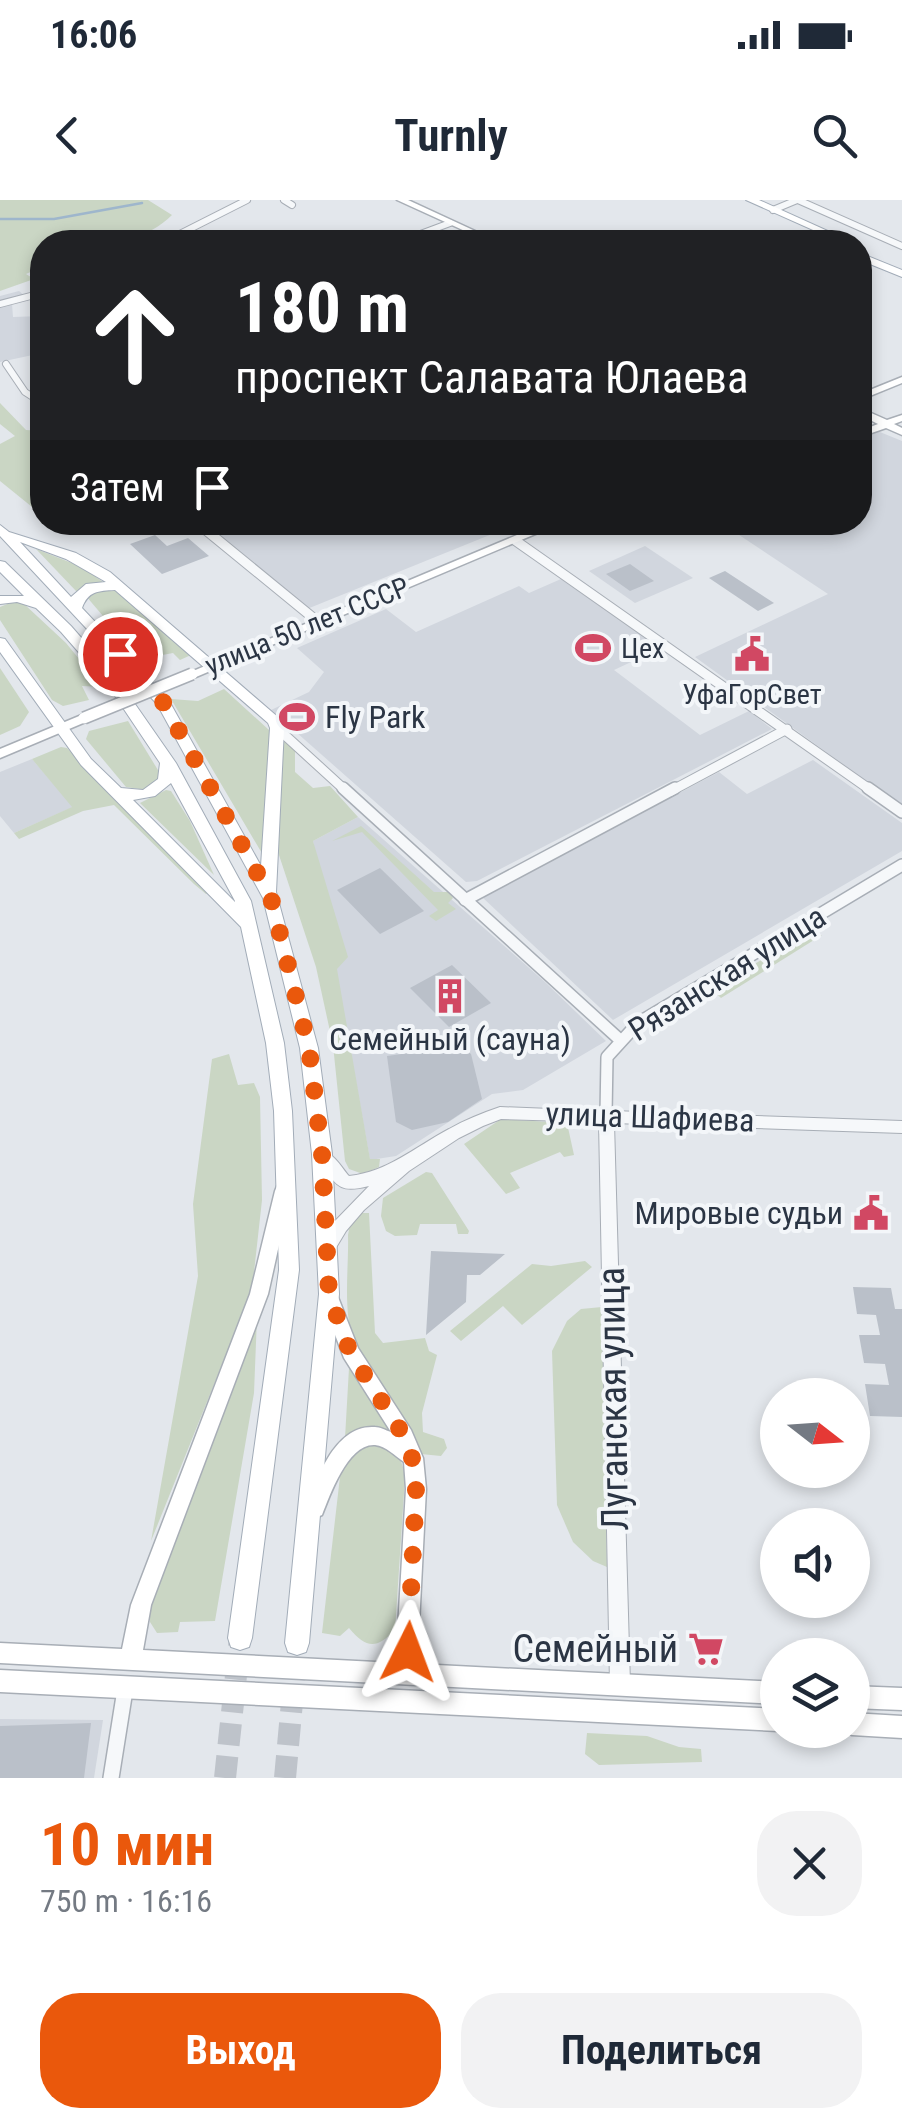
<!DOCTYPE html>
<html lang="ru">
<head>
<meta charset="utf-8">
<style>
  :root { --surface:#fff; --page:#f2f2f3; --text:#1f2937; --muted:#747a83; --accent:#ea580c }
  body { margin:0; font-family:"Roboto Condensed",sans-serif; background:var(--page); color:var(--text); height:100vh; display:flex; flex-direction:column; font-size:38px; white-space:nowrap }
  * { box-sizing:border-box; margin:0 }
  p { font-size:32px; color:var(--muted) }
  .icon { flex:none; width:55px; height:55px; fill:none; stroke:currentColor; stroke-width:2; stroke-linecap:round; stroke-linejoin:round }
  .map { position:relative; height:1578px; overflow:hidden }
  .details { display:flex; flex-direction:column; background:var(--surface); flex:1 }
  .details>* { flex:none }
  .hud { position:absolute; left:30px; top:30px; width:842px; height:305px; border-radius:40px; box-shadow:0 5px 15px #0003; background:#202124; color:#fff; overflow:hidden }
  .needle { width:65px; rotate:107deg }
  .buttons { position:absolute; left:760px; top:1178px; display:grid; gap:20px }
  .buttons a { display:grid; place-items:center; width:110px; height:110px; border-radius:50%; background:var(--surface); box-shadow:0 5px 15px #0003; font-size:50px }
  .pin { position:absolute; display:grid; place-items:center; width:85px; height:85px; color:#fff; margin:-42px; border:5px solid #fff; border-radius:50%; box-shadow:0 2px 10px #0007 }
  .me { position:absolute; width:110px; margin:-55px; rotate:3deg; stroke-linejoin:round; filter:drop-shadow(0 0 8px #0008) }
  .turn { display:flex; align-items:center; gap:35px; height:210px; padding:0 40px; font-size:45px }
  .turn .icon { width:130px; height:130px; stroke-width:2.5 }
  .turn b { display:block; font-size:70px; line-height:85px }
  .then { display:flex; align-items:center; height:95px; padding:0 40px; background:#0003; gap:20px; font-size:38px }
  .round { display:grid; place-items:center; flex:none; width:105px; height:105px; border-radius:40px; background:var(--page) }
  .headline { display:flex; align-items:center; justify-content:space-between; height:170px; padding:0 40px }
  h1 { font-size:60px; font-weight:700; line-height:75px; color:var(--accent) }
  .action { display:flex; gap:20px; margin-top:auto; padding:20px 40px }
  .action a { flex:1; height:115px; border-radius:40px; background:var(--accent); color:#fff; font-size:40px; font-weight:700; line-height:115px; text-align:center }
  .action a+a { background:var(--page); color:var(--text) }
  .status { display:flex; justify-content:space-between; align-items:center; height:70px; padding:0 50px; background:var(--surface); direction:ltr }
  .status svg { height:28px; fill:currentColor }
  header { display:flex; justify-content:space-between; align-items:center; height:130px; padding:0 40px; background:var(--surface); font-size:45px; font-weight:700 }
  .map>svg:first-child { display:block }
  .built { fill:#d1d6de }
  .green { fill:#cad6c4 }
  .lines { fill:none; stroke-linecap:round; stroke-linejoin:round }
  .stream { stroke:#9eb6cc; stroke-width:2.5 }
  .building { fill:#bac0c9 }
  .primary-tunnel { stroke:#bec3ca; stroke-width:22; stroke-dasharray:22 11; stroke-linecap:butt }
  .minor-far3-casing { stroke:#a8aeb6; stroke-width:8 }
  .minor-far2-casing { stroke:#a8aeb6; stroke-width:11 }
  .minor-far1-casing { stroke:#a8aeb6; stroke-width:14 }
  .minor-casing { stroke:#a8aeb6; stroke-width:18 }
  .tertiary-casing { stroke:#a8aeb6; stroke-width:2 }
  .secondary-casing { stroke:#a8aeb6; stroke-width:3 }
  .primary-casing { stroke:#a2acb8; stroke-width:2 }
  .minor-far3 { stroke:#f6f8fa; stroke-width:6 }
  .minor-far2 { stroke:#f6f8fa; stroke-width:9 }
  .minor-far1 { stroke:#f6f8fa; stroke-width:11 }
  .minor { stroke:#f6f8fa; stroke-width:15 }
  .tertiary { fill:#f6f8fa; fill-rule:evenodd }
  .secondary { fill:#fff; fill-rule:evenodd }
  .primary { fill:#fff; fill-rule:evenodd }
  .secondary-bridge-casing { stroke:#a8aeb6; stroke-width:14; stroke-linecap:butt }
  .secondary-bridge { stroke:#fff; stroke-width:11 }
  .route { stroke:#ea580c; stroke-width:18; stroke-dasharray:0 32.4 }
  .labels { text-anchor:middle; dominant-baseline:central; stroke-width:8; stroke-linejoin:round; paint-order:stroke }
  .far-street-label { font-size:28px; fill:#2b3544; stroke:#f3f6f9 }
  .far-poi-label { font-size:28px; fill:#2b3544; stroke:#f3f6f9; text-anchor:start }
  .poi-label { font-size:32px; fill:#2b3544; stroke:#f3f6f9; text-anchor:start }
  .street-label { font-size:32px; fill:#2b3544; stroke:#f3f6f9 }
  .near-street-label { font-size:38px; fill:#2b3544; stroke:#f3f6f9 }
  .near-poi-label { font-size:38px; fill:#2b3544; stroke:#f3f6f9; text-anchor:end }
</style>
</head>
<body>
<div class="status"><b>16:06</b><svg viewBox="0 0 49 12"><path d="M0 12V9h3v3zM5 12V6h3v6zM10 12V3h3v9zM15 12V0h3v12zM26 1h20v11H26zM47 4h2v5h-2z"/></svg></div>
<header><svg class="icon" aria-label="back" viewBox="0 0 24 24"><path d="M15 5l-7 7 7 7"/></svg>Turnly<svg class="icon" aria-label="search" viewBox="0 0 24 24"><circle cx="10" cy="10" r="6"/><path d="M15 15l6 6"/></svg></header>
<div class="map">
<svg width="902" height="1578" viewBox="0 0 902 1578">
  <rect width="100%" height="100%" fill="#e3e7ec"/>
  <!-- built -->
  <g class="built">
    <path d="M19 91 28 99 12 104 13 117 42 116V153L0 162V96Z"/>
    <path d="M875 230 902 241V607L695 457 828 394 721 323 860 322V235Z"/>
    <path d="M203 323H519L307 409Z"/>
    <path d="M645 346 693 378 635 403 589 371Z"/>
    <path d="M561 379 661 448 614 470 700 535 749 511 772 529 477 681 466 682 271 510 309 492 324 472 297 448 386 409 416 432 519 386 529 393Z"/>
    <path d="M32 559 73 607 14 633 0 616V572Z"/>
    <path d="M813 560 902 623V651L613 820 482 697 719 572 747 594Z"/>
    <path d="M358 617 545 782 606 841 523 890 492 894 396 956 370 960 313 641Z"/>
    <path d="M0 1519 103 1520 94 1578H0Z"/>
  </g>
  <!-- green -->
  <g class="green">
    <path d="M0 0H148L172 15C137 50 88 42 42 42V67L26 74 34 79 0 91Z"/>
    <path d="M0 203 26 230 42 231V315L0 281V244L15 236 0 224Z"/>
    <path d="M36 349 82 367 103 382 77 392Z"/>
    <path d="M117 388 191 455 180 460 173 453 152 457 155 465 148 469 86 396 93 390Z"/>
    <path d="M15 401 23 403 66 443 102 487 82 486 89 500 63 506 52 500 0 420V407Z"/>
    <path d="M0 468 29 512 20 526 0 535Z"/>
    <path d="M224 489 269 530 272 540 263 655 171 499 198 501Z"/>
    <path d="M128 521 161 575 147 590 126 587 86 539 89 531Z"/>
    <path d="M283 537 295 549V572L313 588 330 586 358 617 313 641 348 757 337 769 370 959H380L379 967 363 974 349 969 345 961 333 845 316 767 277 649Z"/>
    <path d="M61 547 67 548 212 691 206 694 194 684 114 605 83 611 19 639 14 633 72 607 32 559Z"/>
    <path d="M166 590 171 591 190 621 214 675 140 603Z"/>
    <path d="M361 626 434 692H449L453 698 448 703 456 709 436 721 429 716 438 710 362 632 332 641Z"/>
    <path d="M802 735H822L721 798 712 790Z"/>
    <path d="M229 854 238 885 254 883 260 897 262 1000 252 1090 151 1341 198 1076 193 1004 212 859Z"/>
    <path d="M501 919 567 923 574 955 564 957 560 952 510 973 520 988 506 994 464 944Z"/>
    <path d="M426 972 432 973 469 1031 468 1034H458L456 1024H420L417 1035 395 1036 386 1031 381 1016 383 998Z"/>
    <path d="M361 1013H369L375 1133 383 1143 425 1138 429 1151 437 1155 422 1213 423 1232 444 1239 447 1248 441 1256 421 1254C405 1214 372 1185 355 1145 342 1113 349 1069 348 1035L350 1024Z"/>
    <path d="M585 1061 592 1067 522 1125 503 1106 461 1141 450 1131 532 1064 551 1066Z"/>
    <path d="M602 1107 607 1367 593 1361 573 1342 557 1305 552 1151 567 1121 581 1109Z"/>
    <path d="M257 1117 254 1193 215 1421 180 1422 178 1432 157 1433 150 1422V1407Z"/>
    <path d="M349 1168 390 1231 372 1226 345 1238Z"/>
    <path d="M371 1243C394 1247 402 1254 405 1278L395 1430C376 1450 366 1448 349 1428L340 1436 322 1433 341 1268 347 1255Z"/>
    <path d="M587 1533 647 1536 679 1547 701 1549 702 1562 599 1565 585 1554Z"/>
  </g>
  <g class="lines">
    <!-- stream -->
    <path class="stream" d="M0 19H54L142 3"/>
  </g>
  <!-- building -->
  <g class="building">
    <path d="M155 335 167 346 188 338 209 356 162 374 130 344Z"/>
    <path d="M630 364 654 381 630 391 606 374Z"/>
    <path d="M725 371 774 403 758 411 709 378Z"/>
    <path d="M380 668 424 711 380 734 337 690Z"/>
    <path d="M452 765 491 803 449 827 410 788Z"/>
    <path d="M460 846 471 854 482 899 448 922 412 930 396 922 387 856Z"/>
    <path d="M431 1051 505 1054 480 1075H467L466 1102 426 1135Z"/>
    <path d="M853 1087 891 1088 895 1109H902V1217L870 1216 865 1184 889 1185 885 1164 864 1163 859 1135H880L876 1115 857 1114Z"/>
    <path d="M91 1523 84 1578H0V1526Z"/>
  </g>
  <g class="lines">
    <!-- primary-tunnel -->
    <g class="primary-tunnel">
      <path d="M225 1578 240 1438"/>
      <path d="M285 1578 296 1459"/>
    </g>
    <defs>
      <g id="minor-far3">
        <path d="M284 0 292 5"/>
        <path d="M798 0 902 46"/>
        <path d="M773 10 797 0"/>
        <path d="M164 42 247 0"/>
        <path d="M399 42 450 23"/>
        <path d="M470 42 491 41"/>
        <path d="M0 104 42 93"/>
        <path d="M6 164 25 192 42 203"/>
      </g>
      <g id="minor-far2">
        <path d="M196 322 317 421"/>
        <path d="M516 341 872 591"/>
        <path d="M277 528 346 591"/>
        <path d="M671 591 787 529"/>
      </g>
      <g id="minor-far1">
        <path d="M343 588 619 839"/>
        <path d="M868 588 902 612"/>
        <path d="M465 700 675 588"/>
        <path d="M606 914 607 857 638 823 902 665"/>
      </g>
      <path id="minor" d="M111 1578 125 1490"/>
      <path id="tertiary" d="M500 907 600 911 606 908 612 911 902 921V933L614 923 630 1484 627 1491 620 1494 613 1491 610 1484 599 922 501 919 483 926 459 938 409 971 364 1010 346 1031 334 1051 328 1053 322 1051 320 1046 335 1021 369 986C337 994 337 985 319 961L316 957 319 953C332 949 341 967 349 976 388 972 415 947 449 929 465 920 482 913 500 907Z"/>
      <g id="secondary">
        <path d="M397 0H408L499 42H489Z"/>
        <path d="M902 177V183L860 200V194Z"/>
        <path d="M860 208 887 220 902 215V221L894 224 902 228V235L886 228 860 237V231L878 224 860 215Z"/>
        <path d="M548 322H564L196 477 192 478 186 474Z"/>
        <path d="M84 514 88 515V521L0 558V549Z"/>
        <path d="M283 984 289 986 291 991 268 1094 151 1405 143 1450 396 1463 406 1289 404 1262C395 1256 386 1246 375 1245 348 1243 330 1295 322 1315L315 1318 308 1315 305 1308C317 1279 335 1224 375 1227 380 1227 385 1230 391 1232L344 1158 321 1098 324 1092 330 1090 336 1092 358 1148 411 1230 423 1258 426 1289 417 1464 778 1482V1504L0 1463V1443L122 1449 131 1405 250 1094 275 991 277 986Z"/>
        <path d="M0 1470 778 1509V1530H780L778 1531 0 1492Z"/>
        <path d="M852 1486 902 1488V1510L852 1508Z"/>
        <path d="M852 1513 902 1516V1538L852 1535 844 1532 852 1530Z"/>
      </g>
      <g id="primary">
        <path d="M746 0H759L852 42H840Z"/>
        <path d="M860 53 902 70V77L860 60Z"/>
        <path d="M0 325 9 332 76 353 110 372 279 518 284 528 276 692 318 848 332 954 339 1094 309 1443 306 1452 297 1455 288 1452 285 1443 319 1094 312 954 300 848 263 698 157 504 0 336ZM20 342 66 359 106 382 86 384 71 397ZM115 390 268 523 270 528 261 666 168 499 82 408C88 391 98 391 115 390Z"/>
        <path d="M0 361 5 362 71 426 119 481 176 563 251 701 284 843 292 911 299 1070 252 1438 249 1447 240 1450 231 1447 228 1438 279 1070 274 911 266 843 241 727 81 565 0 452V438L5 439 91 559 121 588 143 590 158 579 160 563 109 487 61 432 36 408 17 402 0 404V396H24L0 372ZM171 583 235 701V702L133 600 155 596Z"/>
      </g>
    </defs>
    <!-- minor-far3 casing -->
    <use href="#minor-far3" class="minor-far3-casing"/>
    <!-- minor-far2 casing -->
    <use href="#minor-far2" class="minor-far2-casing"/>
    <!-- minor-far1 casing -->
    <use href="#minor-far1" class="minor-far1-casing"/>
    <!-- minor casing -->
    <use href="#minor" class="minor-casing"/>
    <!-- tertiary casing -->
    <use href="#tertiary" class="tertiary-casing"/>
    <!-- secondary casing -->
    <use href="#secondary" class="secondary-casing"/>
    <!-- primary casing -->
    <use href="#primary" class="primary-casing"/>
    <!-- minor-far3 -->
    <use href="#minor-far3" class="minor-far3"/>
    <!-- minor-far2 -->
    <use href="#minor-far2" class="minor-far2"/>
    <!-- minor-far1 -->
    <use href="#minor-far1" class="minor-far1"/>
    <!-- minor -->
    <use href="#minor" class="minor"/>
    <!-- tertiary -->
    <use href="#tertiary" class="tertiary"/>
    <!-- secondary -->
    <use href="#secondary" class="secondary"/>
    <!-- primary -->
    <use href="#primary" class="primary"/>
    <defs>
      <path id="secondary-bridge" d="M84 518 192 474"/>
    </defs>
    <!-- secondary-bridge casing -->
    <use href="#secondary-bridge" class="secondary-bridge-casing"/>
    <!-- secondary-bridge -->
    <use href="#secondary-bridge" class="secondary-bridge"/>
  </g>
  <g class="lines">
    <!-- route -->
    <path class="route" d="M120 454 163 502 271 698 309 848 322 954 329 1094 350 1152 404 1236 412 1258 416 1289 408 1452"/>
  </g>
  <!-- icons -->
  <defs>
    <symbol id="stadium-bare" viewBox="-9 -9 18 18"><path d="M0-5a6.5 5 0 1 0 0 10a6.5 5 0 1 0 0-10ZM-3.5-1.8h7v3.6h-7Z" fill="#d14863" stroke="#f3f6f9" stroke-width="2.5" paint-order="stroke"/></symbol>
    <symbol id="civic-bare" viewBox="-9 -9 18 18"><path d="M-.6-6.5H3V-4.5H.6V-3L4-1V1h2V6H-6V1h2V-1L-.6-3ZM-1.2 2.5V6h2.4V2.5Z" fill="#d14863" stroke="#f3f6f9" stroke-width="2.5" paint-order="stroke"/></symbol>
    <symbol id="building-bare" viewBox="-9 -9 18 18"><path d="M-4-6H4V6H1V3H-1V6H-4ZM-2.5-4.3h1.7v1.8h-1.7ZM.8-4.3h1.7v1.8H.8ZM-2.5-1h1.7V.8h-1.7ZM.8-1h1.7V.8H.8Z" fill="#d14863" stroke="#f3f6f9" stroke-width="2.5" paint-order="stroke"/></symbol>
    <symbol id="supermarket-bare" viewBox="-9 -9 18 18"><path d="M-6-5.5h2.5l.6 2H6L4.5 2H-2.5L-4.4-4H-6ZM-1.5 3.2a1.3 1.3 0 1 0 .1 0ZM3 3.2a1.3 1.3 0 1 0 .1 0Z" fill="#d14863" stroke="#f3f6f9" stroke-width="2.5" paint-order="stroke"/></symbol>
  </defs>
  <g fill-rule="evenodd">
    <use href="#stadium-bare" x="568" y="423" width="50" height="50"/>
    <use href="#civic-bare" x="727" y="429" width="50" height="50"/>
    <use href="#stadium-bare" x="272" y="492" width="50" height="50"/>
    <use href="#building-bare" x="425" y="771" width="50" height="50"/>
    <use href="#civic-bare" x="846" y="988" width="50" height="50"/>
    <use href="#supermarket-bare" x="681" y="1424" width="50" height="50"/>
  </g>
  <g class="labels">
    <!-- far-street labels -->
    <g class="far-street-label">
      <text transform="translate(307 426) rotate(-22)">улица 50 лет СССР</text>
    </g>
    <!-- far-poi labels -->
    <g class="far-poi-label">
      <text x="621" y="448">Цех</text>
      <text x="752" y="494" text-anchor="middle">УфаГорСвет</text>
    </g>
    <!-- poi labels -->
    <g class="poi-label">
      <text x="325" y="517">Fly Park</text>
      <text x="450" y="839" text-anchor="middle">Семейный (сауна)</text>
      <text x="843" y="1013" text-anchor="end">Мировые судьи</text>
    </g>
    <!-- street labels -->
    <g class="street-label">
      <text transform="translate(727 773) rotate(-32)">Рязанская улица</text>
      <text transform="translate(650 917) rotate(2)">улица Шафиева</text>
    </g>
    <!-- near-street labels -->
    <g class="near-street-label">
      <text transform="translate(613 1199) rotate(-91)">Луганская улица</text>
    </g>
    <!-- near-poi labels -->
    <g class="near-poi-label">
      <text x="678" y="1449">Семейный</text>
    </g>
  </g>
</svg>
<div class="buttons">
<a><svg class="needle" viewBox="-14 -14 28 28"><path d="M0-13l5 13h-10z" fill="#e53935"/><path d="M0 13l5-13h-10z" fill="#747a83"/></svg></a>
<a><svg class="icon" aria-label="sound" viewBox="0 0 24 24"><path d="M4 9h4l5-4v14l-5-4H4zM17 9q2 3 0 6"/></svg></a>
<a><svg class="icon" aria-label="layers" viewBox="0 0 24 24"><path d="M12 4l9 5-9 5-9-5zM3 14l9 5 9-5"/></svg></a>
</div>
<div class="pin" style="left:120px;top:454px;background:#d93025"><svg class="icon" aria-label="arrive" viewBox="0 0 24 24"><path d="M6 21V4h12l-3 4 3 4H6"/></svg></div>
<svg class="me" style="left:408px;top:1452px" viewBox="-20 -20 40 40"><path d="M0-17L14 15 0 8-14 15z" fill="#ea580c" stroke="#fff" stroke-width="4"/></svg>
<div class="hud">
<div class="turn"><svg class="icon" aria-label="ahead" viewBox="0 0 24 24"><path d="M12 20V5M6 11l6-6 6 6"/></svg><div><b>180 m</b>проспект Салавата Юлаева</div></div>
<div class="then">Затем<svg class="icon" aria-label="arrive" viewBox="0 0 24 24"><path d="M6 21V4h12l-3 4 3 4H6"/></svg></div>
</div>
</div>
<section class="details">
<div class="headline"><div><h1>10 мин</h1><p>750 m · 16:16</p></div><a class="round"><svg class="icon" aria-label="close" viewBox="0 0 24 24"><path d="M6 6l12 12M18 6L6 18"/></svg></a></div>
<div class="action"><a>Выход</a><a>Поделиться</a></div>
</section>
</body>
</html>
